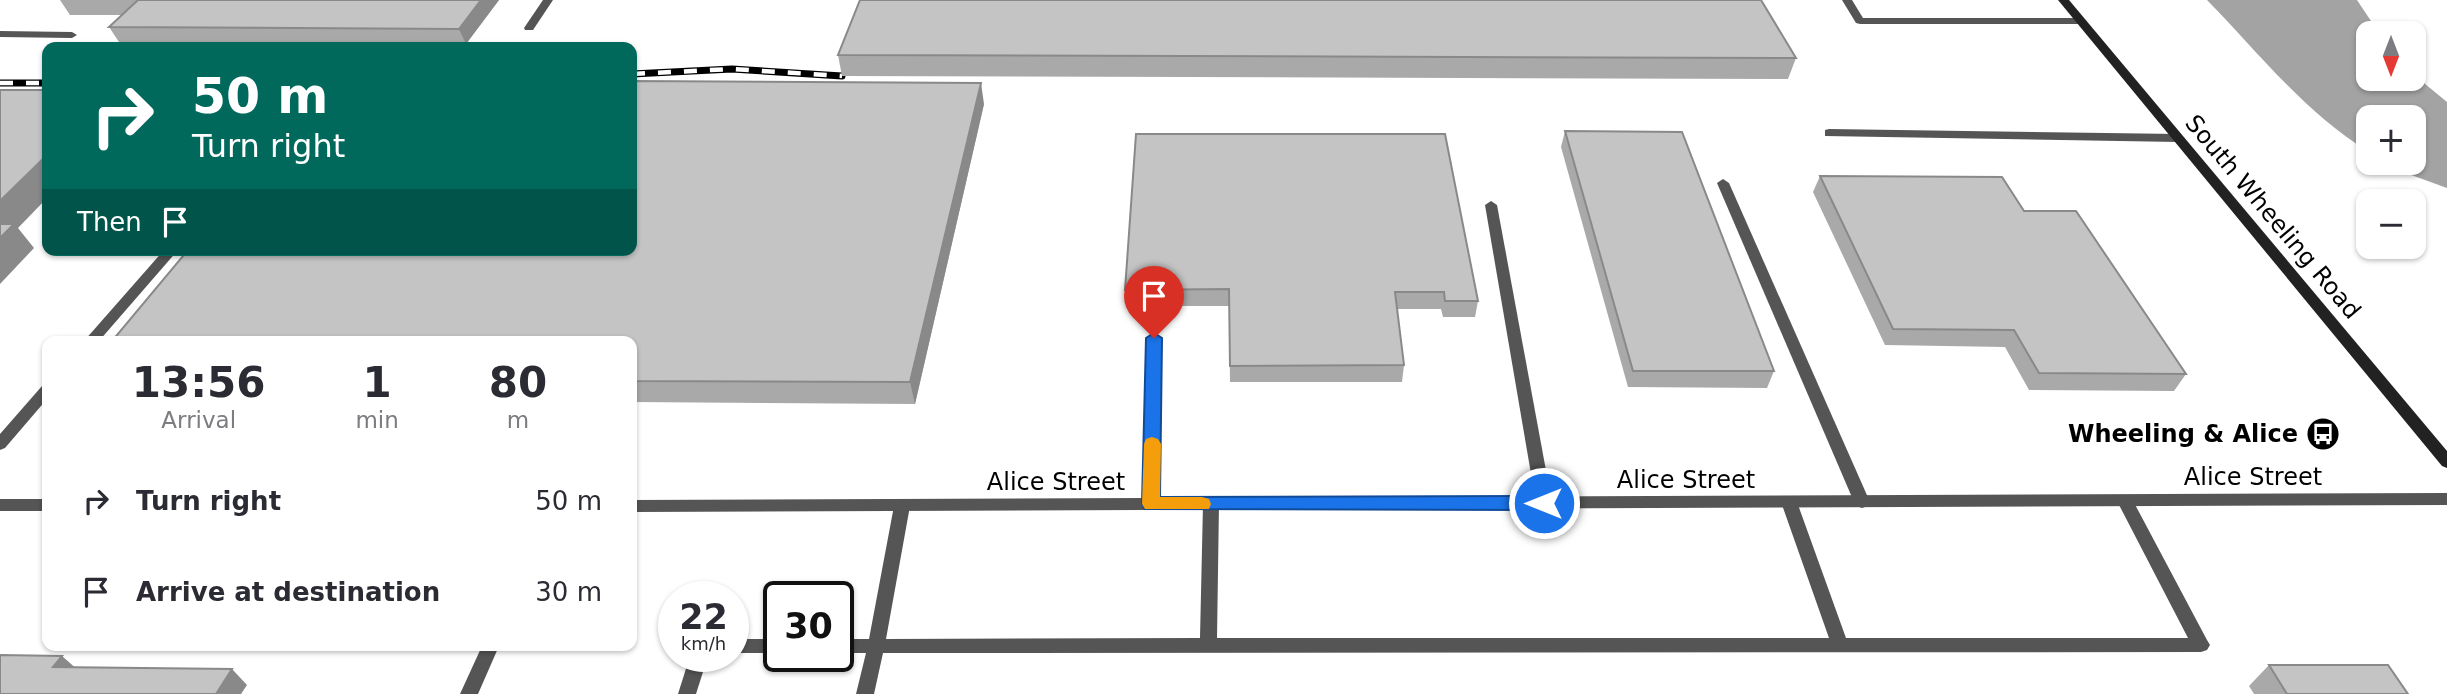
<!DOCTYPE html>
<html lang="en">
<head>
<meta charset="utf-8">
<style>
  :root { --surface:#fff; --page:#f7f7f7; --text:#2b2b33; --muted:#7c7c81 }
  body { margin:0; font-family:"DejaVu Sans",sans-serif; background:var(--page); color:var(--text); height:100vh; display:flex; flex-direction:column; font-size:26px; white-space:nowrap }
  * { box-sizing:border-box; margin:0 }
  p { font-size:23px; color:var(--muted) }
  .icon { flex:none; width:38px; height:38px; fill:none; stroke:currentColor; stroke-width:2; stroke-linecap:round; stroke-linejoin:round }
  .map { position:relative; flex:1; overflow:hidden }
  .sheet { position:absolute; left:42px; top:336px; width:595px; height:315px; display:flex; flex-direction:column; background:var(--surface); border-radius:14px; box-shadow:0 2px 5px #0004 }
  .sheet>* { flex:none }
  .banner { position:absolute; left:42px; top:42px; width:595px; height:214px; border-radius:14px; box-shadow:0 2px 5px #0004; background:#00695c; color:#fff; overflow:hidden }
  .needle { width:46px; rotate:180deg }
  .buttons { position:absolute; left:2356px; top:21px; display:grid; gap:14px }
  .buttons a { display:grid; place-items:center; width:70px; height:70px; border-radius:14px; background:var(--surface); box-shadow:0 2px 5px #0004; font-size:35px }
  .speed { position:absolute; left:658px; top:581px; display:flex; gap:14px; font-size:35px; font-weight:700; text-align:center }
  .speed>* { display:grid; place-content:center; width:91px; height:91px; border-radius:50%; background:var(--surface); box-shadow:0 2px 5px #0004; line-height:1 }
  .speed small { font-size:18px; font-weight:400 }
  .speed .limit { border:4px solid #111; border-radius:10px; background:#fff; color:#111 }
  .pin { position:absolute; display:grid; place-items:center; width:60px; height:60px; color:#fff; margin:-72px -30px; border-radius:50% 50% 50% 0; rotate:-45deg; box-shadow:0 0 7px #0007 }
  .pin .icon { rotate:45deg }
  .me { position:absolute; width:77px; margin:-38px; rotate:270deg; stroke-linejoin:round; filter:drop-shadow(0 0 5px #0008) }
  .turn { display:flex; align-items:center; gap:24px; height:147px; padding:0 35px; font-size:32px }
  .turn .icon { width:91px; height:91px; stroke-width:2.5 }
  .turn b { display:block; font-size:49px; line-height:60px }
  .then { display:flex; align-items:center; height:66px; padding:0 35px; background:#0003; gap:14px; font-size:26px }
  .eta { display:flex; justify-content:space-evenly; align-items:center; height:119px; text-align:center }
  .eta b { font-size:42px; font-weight:700; line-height:49px }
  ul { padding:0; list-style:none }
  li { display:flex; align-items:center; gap:21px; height:91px; padding:0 35px }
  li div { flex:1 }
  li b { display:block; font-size:26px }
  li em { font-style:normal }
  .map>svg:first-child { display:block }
  .water { fill:#a3a3a3 }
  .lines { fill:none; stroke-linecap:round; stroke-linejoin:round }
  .service { fill:#555; fill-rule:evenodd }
  .minor { fill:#555; fill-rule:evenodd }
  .secondary { fill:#222; fill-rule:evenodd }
  .rail-casing { stroke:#000; stroke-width:7 }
  .rail { stroke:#fff; stroke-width:4.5; stroke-dasharray:13; stroke-linecap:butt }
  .wall { fill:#a9a9a9 }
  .shaded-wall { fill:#898989 }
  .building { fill:#c4c4c4; stroke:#898989; stroke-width:2 }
  .route { fill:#1a73e8; stroke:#114b97; stroke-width:2 }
  .slow { fill:#f59e0b }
  .labels { text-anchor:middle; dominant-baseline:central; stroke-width:6; stroke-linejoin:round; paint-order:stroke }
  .street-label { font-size:24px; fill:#000; stroke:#fff }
  .poi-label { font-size:24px; font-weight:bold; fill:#000; stroke:#fff; text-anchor:end }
</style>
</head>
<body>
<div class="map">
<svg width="2447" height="694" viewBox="0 0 2447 694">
  <rect width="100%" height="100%" fill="#fff"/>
  <!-- water -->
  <path class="water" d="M2207 0H2357L2379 33H2368V79H2413V74L2447 102V188L2403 172 2387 163H2413V117H2368V151C2307 115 2257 51 2207 0Z"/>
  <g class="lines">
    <!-- service -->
    <g class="service">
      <path d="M543 0H553L533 30H525L524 28Z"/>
      <path d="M1842 0H1852L1863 18H2081L2086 21 2081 24H1860L1856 23Z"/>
      <path d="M0 31 72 32 77 35 72 38 0 37Z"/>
      <path d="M1829 129 2178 134 2184 138 2178 142 1825 136V130Z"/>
      <path d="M1723 179 1729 183 1870 502 1868 506 1862 508 1856 506 1854 502 1717 183Z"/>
      <path d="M1491 201 1497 205 1552 503 1550 507 1544 509 1538 507 1536 503 1485 205Z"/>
      <path d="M164 250H178L99 341H84Z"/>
      <path d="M1154 333 1161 338 1159 504 1157 508 1151 510 1145 508 1143 504 1147 338Z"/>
      <path d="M47 385V399L5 448 0 450V434L42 386Z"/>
      <path d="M2125 495 2131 497 2207 640 2210 645 2207 650 2201 652 883 653 874 694H856L866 653H838V639H869L894 506 896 502 902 500 908 502 910 506 886 639 1200 638 1203 504 1205 500 1211 498 1217 500 1219 504 1217 638H1829L1781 502 1783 498 1789 496 1795 498 1797 502 1846 638H2188L2117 501 2119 497Z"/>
      <rect x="733" y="639" width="46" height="14"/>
      <path d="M690 656H708L696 694H678Z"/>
    </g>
    <!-- minor -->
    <g class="minor">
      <path d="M2447 493V505L632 512V500Z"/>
      <rect x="0" y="499" width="47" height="12"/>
      <path d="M482 646H499L478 694H460Z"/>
    </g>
    <!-- secondary -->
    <path class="secondary" d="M2058 0H2069L2447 451V468L2442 466Z"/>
    <defs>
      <g id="rail">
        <path d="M632 74 732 69 842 76"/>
        <path d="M0 83H47"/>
      </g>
    </defs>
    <!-- rail casing -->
    <use href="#rail" class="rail-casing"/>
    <!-- rail -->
    <use href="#rail" class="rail"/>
  </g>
  <!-- wall -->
  <g class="wall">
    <path d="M60 0H499L466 44 119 42 109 27 122 15H70Z"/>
    <path d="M838 55 1796 58 1788 79 842 76Z"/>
    <path d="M984 104 915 404 632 402V341Z"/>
    <path d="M1565 131 1774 371 1767 388 1628 387 1561 147Z"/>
    <path d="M1136 134 1478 301 1475 317H1443L1441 309H1397L1404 365 1402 382H1230L1229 306H1126L1125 290Z"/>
    <path d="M1820 176 2024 211 2186 374 2174 391 2029 390 2005 347 1885 345 1813 192Z"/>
    <path d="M2269 665 2408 694H2254L2249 686Z"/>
  </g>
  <!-- shaded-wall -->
  <g class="shaded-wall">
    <path d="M481 0H499L466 44 459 29Z"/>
    <path d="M981 83 984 104 915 404 910 382Z"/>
    <path d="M47 155V198L18 228 34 248 0 284V201Z"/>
    <path d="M62 656 79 671 53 667Z"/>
    <path d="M232 669 247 685 241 694H216Z"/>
  </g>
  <!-- building -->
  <g class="building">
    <path d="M138 0H481L459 29 109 27Z"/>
    <path d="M860 0H1761L1796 58 838 55Z"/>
    <path d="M632 81 981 83 910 382 632 381V341H112L188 250H632Z"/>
    <path d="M0 90H47V155L0 201Z"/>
    <path d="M1565 131 1682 132 1774 371H1633Z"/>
    <path d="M1136 134H1445L1478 301H1445L1444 292H1395L1404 365 1230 366 1229 289 1125 290Z"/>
    <path d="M1820 176 2002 177 2024 211H2076L2186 374 2039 373 2014 330 1893 329Z"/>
    <path d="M0 224H14L0 238Z"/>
    <path d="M0 655 62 656 53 667 232 669 216 694H0Z"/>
    <path d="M2269 665H2388L2408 694H2287Z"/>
  </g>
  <!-- route -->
  <path class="route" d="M1154 333 1162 338 1160 497 1544 496 1550 498 1553 503 1550 508 1544 510 1145 509 1142 504 1146 338Z"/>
  <!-- slow -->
  <path class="slow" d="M1152 437 1158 439 1161 444 1160 497H1202L1209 499 1211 504 1209 509H1145L1142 504 1144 444 1146 439Z"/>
  <!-- icons -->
  <defs>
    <symbol id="bus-disc" viewBox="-11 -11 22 22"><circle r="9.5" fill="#000" stroke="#fff"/><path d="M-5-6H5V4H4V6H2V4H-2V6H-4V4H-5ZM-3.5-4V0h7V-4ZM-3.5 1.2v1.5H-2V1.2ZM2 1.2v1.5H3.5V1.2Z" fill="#fff"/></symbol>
  </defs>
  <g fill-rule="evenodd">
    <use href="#bus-disc" x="2304" y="415" width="38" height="38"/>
  </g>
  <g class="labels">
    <!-- street labels -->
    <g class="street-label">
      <text transform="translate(2273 217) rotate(50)">South Wheeling Road</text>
      <text x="2253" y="477">Alice Street</text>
      <text x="1686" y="480">Alice Street</text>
      <text x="1056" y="482">Alice Street</text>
    </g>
    <!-- poi labels -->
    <g class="poi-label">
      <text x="2298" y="434">Wheeling &amp; Alice</text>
    </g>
  </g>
</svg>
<div class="buttons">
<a><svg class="needle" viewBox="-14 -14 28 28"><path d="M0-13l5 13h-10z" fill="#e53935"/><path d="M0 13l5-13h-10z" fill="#7c7c81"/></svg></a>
<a>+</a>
<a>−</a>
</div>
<div class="speed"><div>22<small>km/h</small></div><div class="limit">30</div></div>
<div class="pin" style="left:1154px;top:338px;background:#d93025"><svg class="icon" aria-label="arrive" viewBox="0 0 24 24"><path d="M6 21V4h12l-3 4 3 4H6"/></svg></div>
<svg class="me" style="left:1544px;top:503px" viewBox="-20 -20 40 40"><circle r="17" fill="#1a73e8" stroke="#fff" stroke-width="3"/><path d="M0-11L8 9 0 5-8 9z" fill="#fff"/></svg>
<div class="banner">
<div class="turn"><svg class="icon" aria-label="right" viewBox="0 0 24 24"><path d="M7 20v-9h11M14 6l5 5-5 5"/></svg><div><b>50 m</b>Turn right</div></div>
<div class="then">Then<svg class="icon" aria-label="arrive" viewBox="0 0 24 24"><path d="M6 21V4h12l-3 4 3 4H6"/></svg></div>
</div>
<section class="sheet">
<div class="eta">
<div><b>13:56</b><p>Arrival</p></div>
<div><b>1</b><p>min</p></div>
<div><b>80</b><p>m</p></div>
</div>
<ul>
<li><svg class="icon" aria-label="right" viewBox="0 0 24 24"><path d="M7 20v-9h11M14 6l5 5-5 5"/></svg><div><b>Turn right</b></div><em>50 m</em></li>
<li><svg class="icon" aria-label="arrive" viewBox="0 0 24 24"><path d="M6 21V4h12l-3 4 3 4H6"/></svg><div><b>Arrive at destination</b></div><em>30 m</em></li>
</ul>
</section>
</div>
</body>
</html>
